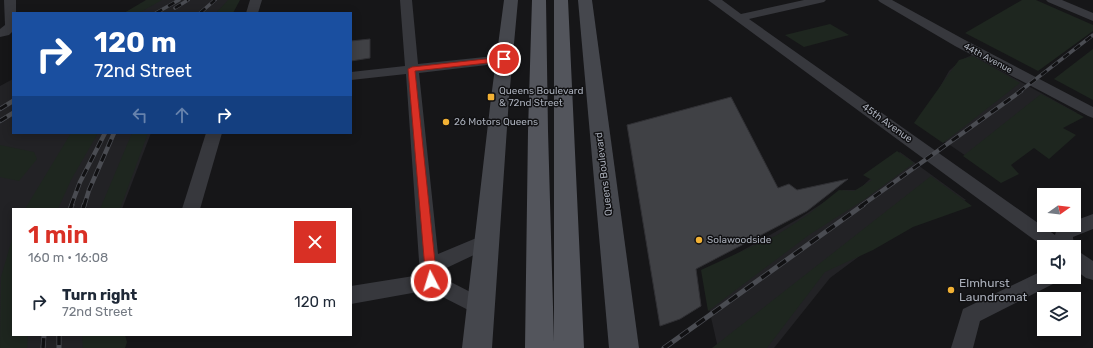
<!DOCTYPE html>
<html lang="en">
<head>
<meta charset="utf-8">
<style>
  :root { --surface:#fff; --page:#f6f6f7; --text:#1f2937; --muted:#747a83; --accent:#d93025 }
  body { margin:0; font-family:Rubik,sans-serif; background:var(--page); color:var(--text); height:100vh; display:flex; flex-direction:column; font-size:15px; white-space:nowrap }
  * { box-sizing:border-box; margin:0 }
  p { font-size:13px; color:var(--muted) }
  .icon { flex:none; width:22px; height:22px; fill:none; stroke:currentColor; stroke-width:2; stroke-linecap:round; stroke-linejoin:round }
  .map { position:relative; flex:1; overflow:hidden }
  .sheet { position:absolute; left:12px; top:208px; width:340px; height:128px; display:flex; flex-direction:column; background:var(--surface); border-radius:0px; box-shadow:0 2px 10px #0003 }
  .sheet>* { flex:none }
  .banner { position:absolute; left:12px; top:12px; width:340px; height:122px; border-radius:0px; box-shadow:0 2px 10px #0003; background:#1a4fa0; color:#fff; overflow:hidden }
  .needle { width:26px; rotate:76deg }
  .fabs { position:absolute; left:1037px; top:188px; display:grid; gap:8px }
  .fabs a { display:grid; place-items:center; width:44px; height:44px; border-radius:0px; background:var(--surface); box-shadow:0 2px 10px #0003; font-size:20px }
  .pin { position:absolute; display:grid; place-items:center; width:34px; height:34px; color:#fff; margin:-17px; border:2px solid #fff; border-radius:50%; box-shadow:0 1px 4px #0007 }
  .me { position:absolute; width:44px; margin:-22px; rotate:355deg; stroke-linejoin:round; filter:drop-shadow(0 0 3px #0008) }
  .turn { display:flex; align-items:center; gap:14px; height:84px; padding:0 16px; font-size:18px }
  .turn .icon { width:52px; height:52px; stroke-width:2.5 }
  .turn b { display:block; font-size:28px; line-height:34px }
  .lanes { display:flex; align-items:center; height:38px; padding:0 16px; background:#0003; justify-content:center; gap:20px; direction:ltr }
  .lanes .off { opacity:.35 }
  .round { display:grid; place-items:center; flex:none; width:42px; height:42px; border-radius:0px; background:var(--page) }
  .overview { display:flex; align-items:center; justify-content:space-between; height:68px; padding:0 16px }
  h1 { font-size:24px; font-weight:600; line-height:30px; color:var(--accent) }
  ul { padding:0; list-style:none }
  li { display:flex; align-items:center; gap:12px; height:52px; padding:0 16px }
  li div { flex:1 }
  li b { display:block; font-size:15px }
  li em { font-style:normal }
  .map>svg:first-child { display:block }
  .built { fill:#222225 }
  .green { fill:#1e261f }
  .building { fill:#404145; stroke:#303034 }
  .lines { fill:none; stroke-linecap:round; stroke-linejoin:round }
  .street { fill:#37383d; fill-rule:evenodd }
  .secondary { fill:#45474d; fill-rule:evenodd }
  .primary { fill:#53555c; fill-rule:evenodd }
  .rail-far2-casing { stroke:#4a4c52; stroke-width:3.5 }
  .rail-far1-casing { stroke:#4a4c52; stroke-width:4.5 }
  .rail-casing { stroke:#4a4c52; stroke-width:5 }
  .rail-far2 { stroke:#111113; stroke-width:2.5; stroke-dasharray:7; stroke-linecap:butt }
  .rail-far1 { stroke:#111113; stroke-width:3; stroke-dasharray:8; stroke-linecap:butt }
  .rail { stroke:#111113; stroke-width:3.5; stroke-dasharray:10; stroke-linecap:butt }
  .route { fill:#d93025; stroke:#8d1f18 }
  .poi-dot { fill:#f2b134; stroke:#111113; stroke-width:1.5 }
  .labels { text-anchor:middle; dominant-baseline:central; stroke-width:3; stroke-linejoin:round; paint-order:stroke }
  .far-street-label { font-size:9px; fill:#a8adb8; stroke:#111113 }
  .poi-label { font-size:10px; fill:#a8adb8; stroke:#111113; text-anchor:start }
  .street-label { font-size:10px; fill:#a8adb8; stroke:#111113 }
  .near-poi-label { font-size:12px; fill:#a8adb8; stroke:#111113; text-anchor:start }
</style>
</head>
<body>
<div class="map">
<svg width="1093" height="348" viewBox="0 0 1093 348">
  <rect width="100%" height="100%" fill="#161618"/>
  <!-- built -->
  <g class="built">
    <path d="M147 0H238L227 13H125Z"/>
    <path d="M972 55 1077 113 991 173 919 124 949 71 961 60Z"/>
    <path d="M13 79V133H151L122 209H13V335H94L93 348H0V86Z"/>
    <path d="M900 152 966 200 900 226 830 278 774 348H718L707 300 708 270 798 219 843 190H858Z"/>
  </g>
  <!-- green -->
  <g class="green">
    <path d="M146 0H162L139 13H124Z"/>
    <path d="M228 0H240L233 13H216Z"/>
    <path d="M1022 0H1036L1093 25V31L1038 71 965 33Z"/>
    <path d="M830 24 849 35 804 47 785 35Z"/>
    <path d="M1093 49V100L1054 79Z"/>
    <path d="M973 56 1020 83 943 143 914 123 959 60Z"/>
    <path d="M1041 94 1084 117 1063 128 1076 135 1049 159 1034 148 1011 165 1019 174 1001 183 963 156Z"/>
    <path d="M71 133H98L71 180 58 209H25Z"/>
    <path d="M132 133H148L120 209H100Z"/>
    <path d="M0 145 34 152 37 159 19 181 0 177Z"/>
    <path d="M897 151 914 163 865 199 809 235 708 311 701 270 777 235 809 214 839 190 854 191 872 180 863 175Z"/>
    <path d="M931 176 972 206 913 227 873 250 825 272 767 348H712Z"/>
    <path d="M13 236V335H28L27 348H0L1 277Z"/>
    <path d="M82 335H125L127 342 125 348H83Z"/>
  </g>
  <!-- building -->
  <g class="building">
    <path d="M370 39V58L351 61V41Z"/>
    <path d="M731 97 778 188 789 184 797 190 848 179 807 211 696 269 701 306 680 319 660 326 627 125Z"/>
  </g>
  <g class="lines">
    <!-- street -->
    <g class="street">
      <path d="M4 0H16V13H13V31L9 35 0 37V29L5 25Z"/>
      <path d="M250 0H262L258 13H246Z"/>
      <path d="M400 0H412L418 64 504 55 509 56 511 59 509 62 504 63 419 73 438 254 486 234 493 236 496 241 493 246 440 271 441 277 488 301 491 307 488 313 480 316 429 290 351 304V286L420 275 406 74 351 80V72L405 66Z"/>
      <path d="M708 0H722L741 14 804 0H826L824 2 749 19 1055 235 1057 228 1065 225H1074V221L1093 214V229L1073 237 1074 247H1044Z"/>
      <path d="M878 0H892L965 40 1093 107V118L1088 116 955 46 880 2Z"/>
      <path d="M1046 0H1062L1093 13V21L1048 2Z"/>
      <path d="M206 133H222L200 209H182Z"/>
      <path d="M1074 250 1081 253 1093 261V280L1086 278 1074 269Z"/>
      <path d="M1044 270V277H1058L1055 283 980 321 973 348H951L963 309Z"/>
    </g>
    <!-- secondary -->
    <g class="secondary">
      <path d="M504 0H518L509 98 492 348H462L491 98Z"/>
      <path d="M578 0H592L639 348H609Z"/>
    </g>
    <!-- primary -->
    <path class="primary" d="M532 0H546L548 131 554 342V0H568L584 348H525L528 131Z"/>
    <defs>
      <g id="rail-far2">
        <path d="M175 8 188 0"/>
        <path d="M156 13 179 0"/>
        <path d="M200 13 215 0"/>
        <path d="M1019 92 1093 35"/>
      </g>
      <g id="rail-far1">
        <path d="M0 109 13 101"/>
        <path d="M0 121 13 113"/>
        <path d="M71 206 80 182 105 133"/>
        <path d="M84 206 89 190 114 133"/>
        <path d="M861 206 1021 91"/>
      </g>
      <g id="rail">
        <path d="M70 209 72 205"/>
        <path d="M83 209 84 205"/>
        <path d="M59 335V348"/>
        <path d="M43 348 44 335"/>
        <path d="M664 348 863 205"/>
      </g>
    </defs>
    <!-- rail-far2 casing -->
    <use href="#rail-far2" class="rail-far2-casing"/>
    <!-- rail-far1 casing -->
    <use href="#rail-far1" class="rail-far1-casing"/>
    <!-- rail casing -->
    <use href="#rail" class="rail-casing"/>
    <!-- rail-far2 -->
    <use href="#rail-far2" class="rail-far2"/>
    <!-- rail-far1 -->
    <use href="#rail-far1" class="rail-far1"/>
    <!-- rail -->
    <use href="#rail" class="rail"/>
  </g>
  <!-- route -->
  <path class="route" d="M504 57 507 59 506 61 415 71 437 281 435 284 431 285 427 284 426 281 408 69 412 67Z"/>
  <!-- markers -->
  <g class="poi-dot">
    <rect x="487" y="93" width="8" height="8" rx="2"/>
    <circle cx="446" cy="122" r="4"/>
    <circle cx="699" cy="240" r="4"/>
    <circle cx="951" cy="290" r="4"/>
  </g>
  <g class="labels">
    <!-- far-street labels -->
    <g class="far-street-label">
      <text transform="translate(988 58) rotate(28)">44th Avenue</text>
    </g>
    <!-- poi labels -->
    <g class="poi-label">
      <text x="499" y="91">Queens Boulevard<tspan x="499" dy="12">&amp; 72nd Street</tspan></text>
      <text x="454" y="122">26 Motors Queens</text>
      <text x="707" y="240">Solawoodside</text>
    </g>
    <!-- street labels -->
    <g class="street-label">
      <text transform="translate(887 123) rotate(36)">45th Avenue</text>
      <text transform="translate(604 174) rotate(-97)">Queens Boulevard</text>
    </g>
    <!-- near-poi labels -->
    <g class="near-poi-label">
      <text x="959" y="283">Elmhurst<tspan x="959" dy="14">Laundromat</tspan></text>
    </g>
  </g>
</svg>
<div class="fabs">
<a><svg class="needle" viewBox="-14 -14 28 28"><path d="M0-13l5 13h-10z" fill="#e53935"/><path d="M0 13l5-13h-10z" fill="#747a83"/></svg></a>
<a><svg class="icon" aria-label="sound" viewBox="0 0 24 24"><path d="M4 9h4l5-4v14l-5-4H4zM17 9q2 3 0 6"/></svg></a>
<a><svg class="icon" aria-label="layers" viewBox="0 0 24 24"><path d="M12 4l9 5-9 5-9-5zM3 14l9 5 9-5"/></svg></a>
</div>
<div class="pin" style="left:504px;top:59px;background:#d93025"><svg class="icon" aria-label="arrive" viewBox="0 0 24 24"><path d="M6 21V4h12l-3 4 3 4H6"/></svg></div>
<svg class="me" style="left:431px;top:281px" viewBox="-20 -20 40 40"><circle r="17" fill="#d93025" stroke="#fff" stroke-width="3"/><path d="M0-11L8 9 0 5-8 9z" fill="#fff"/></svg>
<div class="banner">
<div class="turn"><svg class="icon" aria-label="right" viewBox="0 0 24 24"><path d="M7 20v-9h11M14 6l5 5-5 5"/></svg><div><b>120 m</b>72nd Street</div></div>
<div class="lanes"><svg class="icon off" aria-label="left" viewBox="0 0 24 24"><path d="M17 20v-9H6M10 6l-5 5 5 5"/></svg><svg class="icon off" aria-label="ahead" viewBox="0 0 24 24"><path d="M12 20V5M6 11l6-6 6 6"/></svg><svg class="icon" aria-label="right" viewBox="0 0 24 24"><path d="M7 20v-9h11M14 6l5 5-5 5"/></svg></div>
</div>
<section class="sheet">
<div class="overview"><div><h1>1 min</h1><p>160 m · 16:08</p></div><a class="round" style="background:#d93025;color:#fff"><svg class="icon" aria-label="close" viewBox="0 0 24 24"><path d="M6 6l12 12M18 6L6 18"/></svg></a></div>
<ul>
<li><svg class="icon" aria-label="right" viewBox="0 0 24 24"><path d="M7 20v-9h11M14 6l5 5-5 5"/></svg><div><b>Turn right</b><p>72nd Street</p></div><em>120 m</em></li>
</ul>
</section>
</div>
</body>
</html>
